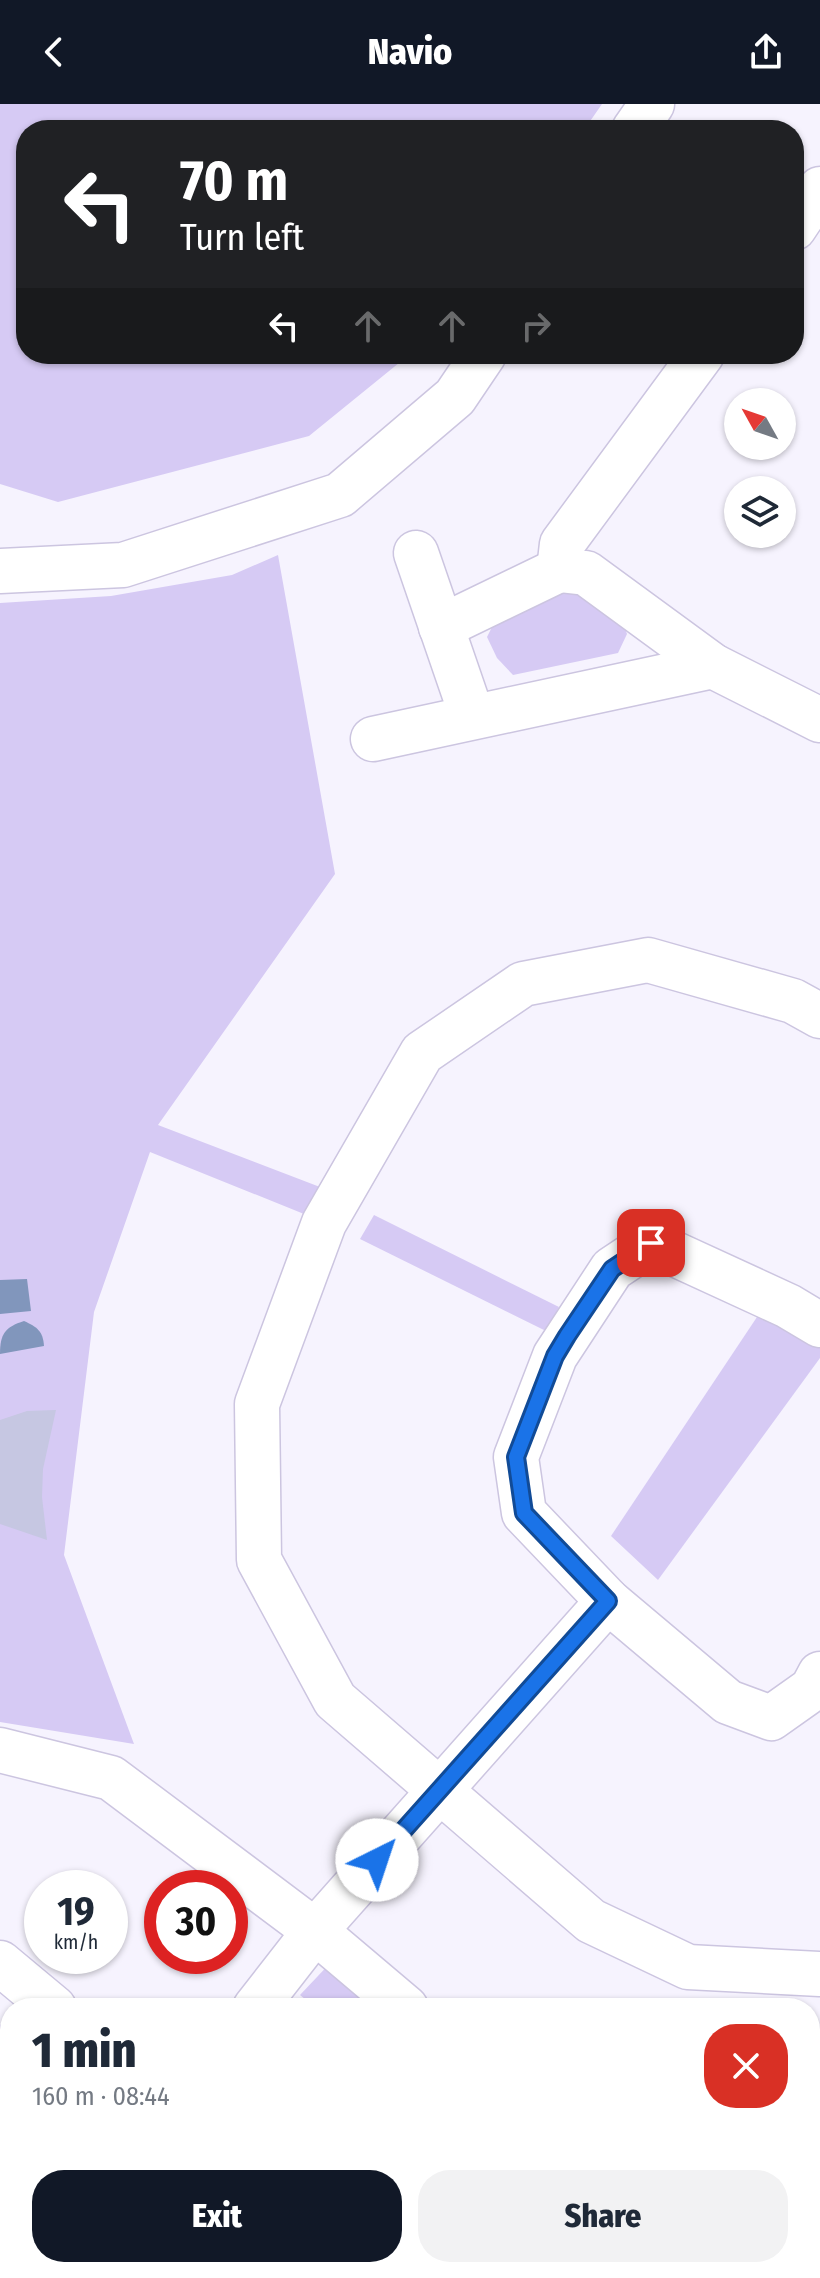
<!DOCTYPE html>
<html lang="en">
<head>
<meta charset="utf-8">
<style>
  :root { --surface:#fff; --page:#f2f2f3; --text:#1f2937; --muted:#747a83; --accent:#111827 }
  body { margin:0; font-family:"Fira Sans Condensed",sans-serif; background:var(--page); color:var(--text); height:100vh; display:flex; flex-direction:column; font-size:30px; white-space:nowrap }
  * { box-sizing:border-box; margin:0 }
  p { font-size:26px; color:var(--muted) }
  .icon { flex:none; width:44px; height:44px; fill:none; stroke:currentColor; stroke-width:2; stroke-linecap:round; stroke-linejoin:round }
  .map { position:relative; flex:1; overflow:hidden }
  .sheet { position:absolute; left:0px; top:1894px; width:820px; height:280px; display:flex; flex-direction:column; background:var(--surface); border-radius:32px 32px 0 0; box-shadow:0 2px 6px #0004 }
  .sheet>* { flex:none }
  .banner { position:absolute; left:16px; top:16px; width:788px; height:244px; border-radius:32px; box-shadow:0 2px 6px #0004; background:#202124; color:#fff; overflow:hidden }
  .needle { width:52px; rotate:310deg }
  .controls { position:absolute; left:724px; top:284px; display:grid; gap:16px }
  .controls a { display:grid; place-items:center; width:72px; height:72px; border-radius:50%; background:var(--surface); box-shadow:0 2px 6px #0004; font-size:40px }
  .speed { position:absolute; left:24px; top:1766px; display:flex; gap:16px; font-size:40px; font-weight:700; text-align:center }
  .speed>* { display:grid; place-content:center; width:104px; height:104px; border-radius:50%; background:var(--surface); box-shadow:0 2px 6px #0004; line-height:1 }
  .speed small { font-size:20px; font-weight:400 }
  .speed .limit { border:12px solid #d22; background:#fff; color:#111 }
  .pin { position:absolute; display:grid; place-items:center; width:68px; height:68px; color:#fff; margin:-34px; border-radius:16px; box-shadow:0 4px 12px #0006 }
  .me { position:absolute; width:88px; margin:-44px; rotate:41deg; stroke-linejoin:round; filter:drop-shadow(0 0 6px #0008) }
  .turn { display:flex; align-items:center; gap:28px; height:168px; padding:0 32px; font-size:36px }
  .turn .icon { width:104px; height:104px; stroke-width:2.5 }
  .turn b { display:block; font-size:56px; line-height:68px }
  .lanes { display:flex; align-items:center; height:76px; padding:0 32px; background:#0003; justify-content:center; gap:40px; direction:ltr }
  .lanes .off { opacity:.35 }
  .round { display:grid; place-items:center; flex:none; width:84px; height:84px; border-radius:32px; background:var(--page) }
  .headline { display:flex; align-items:center; justify-content:space-between; height:136px; padding:0 32px }
  h1 { font-size:48px; font-weight:800; line-height:60px }
  .action { display:flex; gap:16px; margin-top:auto; padding:16px 32px }
  .action a { flex:1; height:92px; border-radius:32px; background:var(--accent); color:#fff; font-size:32px; font-weight:800; line-height:92px; text-align:center }
  .action a+a { background:var(--page); color:var(--text) }
  header { display:flex; justify-content:space-between; align-items:center; height:104px; padding:0 32px; background:var(--accent); color:#fff; font-size:36px; font-weight:800 }
  .map>svg:first-child { display:block }
  .green { fill:#d6caf4 }
  .water { fill:#8196bc }
  .building { fill:#c6c7e2 }
  .lines { fill:none; stroke-linecap:round; stroke-linejoin:round }
  .minor-casing { stroke:#ccc5e0; stroke-width:47 }
  .minor { stroke:#fff; stroke-width:44 }
  .route-casing { stroke:#114b97; stroke-width:20 }
  .route { stroke:#1a73e8; stroke-width:14 }
</style>
</head>
<body>
<header><svg class="icon" aria-label="back" viewBox="0 0 24 24"><path d="M15 5l-7 7 7 7"/></svg>Navio<svg class="icon" aria-label="share" viewBox="0 0 24 24"><path d="M12 15V3M7 8l5-5 5 5M5 13v7h14v-7"/></svg></header>
<div class="map">
<svg width="820" height="2174" viewBox="0 0 820 2174">
  <rect width="100%" height="100%" fill="#f6f3fe"/>
  <!-- green -->
  <g class="green">
    <path d="M0 0H602L584 26H26V250H410L309 332 58 398 0 380Z"/>
    <path d="M278 451 335 770 158 1021 320 1083 304 1110 150 1048 94 1208 64 1451 134 1640 0 1618V499L111 492 232 471Z"/>
    <path d="M560 479 619 509 627 530 618 549 513 571 497 554 487 533 498 511Z"/>
    <path d="M374 1111 559 1203 546 1227 360 1135Z"/>
    <path d="M765 1201 820 1233V1254L658 1476 611 1432Z"/>
    <path d="M334 1855 391 1904H316L300 1891Z"/>
    <path d="M0 1920 10 1930V2164H258L268 2174H0Z"/>
    <path d="M820 2066V2149L810 2153V2068Z"/>
    <path d="M820 2158V2174H782Z"/>
    <path d="M479 2164H782L756 2174H470Z"/>
  </g>
  <!-- water -->
  <g class="water">
    <path d="M27 1175 31 1207 0 1210V1176Z"/>
    <path d="M24 1217C37 1223 43 1227 44 1242L0 1250C0 1230 5 1223 24 1217Z"/>
  </g>
  <!-- building -->
  <path class="building" d="M56 1306 43 1365 42 1393 47 1436 0 1420V1316L27 1307Z"/>
  <g class="lines">
    <defs>
      <g id="minor">
        <path d="M634 26 652 0"/>
        <path d="M794 124 820 85"/>
        <path d="M702 250 562 440 559 466 586 469 713 562 820 616"/>
        <path d="M416 449 472 612"/>
        <path d="M0 467 123 461 340 391 455 293 484 250"/>
        <path d="M441 523 559 466"/>
        <path d="M373 635 713 562"/>
        <path d="M820 912 793 897 648 856 523 880 422 949 324 1119 257 1300 259 1456 335 1596 591 1817 688 1863 820 1870"/>
        <path d="M820 1221 788 1202 651 1139 612 1165 555 1252 516 1353 524 1409 608 1497 728 1598 771 1614 812 1585 820 1570"/>
        <path d="M0 1646 111 1674 315 1827 406 1904"/>
        <path d="M0 1859 54 1904"/>
        <path d="M255 1904 315 1827 608 1497"/>
        <path d="M810 2068 820 2067"/>
        <path d="M11 2164 22 2174"/>
        <path d="M357 2164 369 2174"/>
      </g>
    </defs>
    <!-- minor casing -->
    <use href="#minor" class="minor-casing"/>
    <!-- minor -->
    <use href="#minor" class="minor"/>
  </g>
  <g class="lines">
    <defs>
      <path id="route" d="M377 1756 608 1497 524 1409 516 1353 555 1252 567 1232 612 1165 651 1139"/>
    </defs>
    <!-- route casing -->
    <use href="#route" class="route-casing"/>
    <!-- route -->
    <use href="#route" class="route"/>
  </g>
</svg>
<div class="controls">
<a><svg class="needle" viewBox="-14 -14 28 28"><path d="M0-13l5 13h-10z" fill="#e53935"/><path d="M0 13l5-13h-10z" fill="#747a83"/></svg></a>
<a><svg class="icon" aria-label="layers" viewBox="0 0 24 24"><path d="M12 4l9 5-9 5-9-5zM3 14l9 5 9-5"/></svg></a>
</div>
<div class="speed"><div>19<small>km/h</small></div><div class="limit">30</div></div>
<div class="pin" style="left:651px;top:1139px;background:#d93025"><svg class="icon" aria-label="arrive" viewBox="0 0 24 24"><path d="M6 21V4h12l-3 4 3 4H6"/></svg></div>
<svg class="me" style="left:377px;top:1756px" viewBox="-20 -20 40 40"><circle r="19" fill="#fff"/><path d="M0-13L10 11 0 6-10 11z" fill="#1a73e8"/></svg>
<div class="banner">
<div class="turn"><svg class="icon" aria-label="left" viewBox="0 0 24 24"><path d="M17 20v-9H6M10 6l-5 5 5 5"/></svg><div><b>70 m</b>Turn left</div></div>
<div class="lanes"><svg class="icon" aria-label="left" viewBox="0 0 24 24"><path d="M17 20v-9H6M10 6l-5 5 5 5"/></svg><svg class="icon off" aria-label="ahead" viewBox="0 0 24 24"><path d="M12 20V5M6 11l6-6 6 6"/></svg><svg class="icon off" aria-label="ahead" viewBox="0 0 24 24"><path d="M12 20V5M6 11l6-6 6 6"/></svg><svg class="icon off" aria-label="right" viewBox="0 0 24 24"><path d="M7 20v-9h11M14 6l5 5-5 5"/></svg></div>
</div>
<section class="sheet">
<div class="headline"><div><h1>1 min</h1><p>160 m · 08:44</p></div><a class="round" style="background:#d93025;color:#fff"><svg class="icon" aria-label="close" viewBox="0 0 24 24"><path d="M6 6l12 12M18 6L6 18"/></svg></a></div>
<div class="action"><a>Exit</a><a>Share</a></div>
</section>
</div>
</body>
</html>
